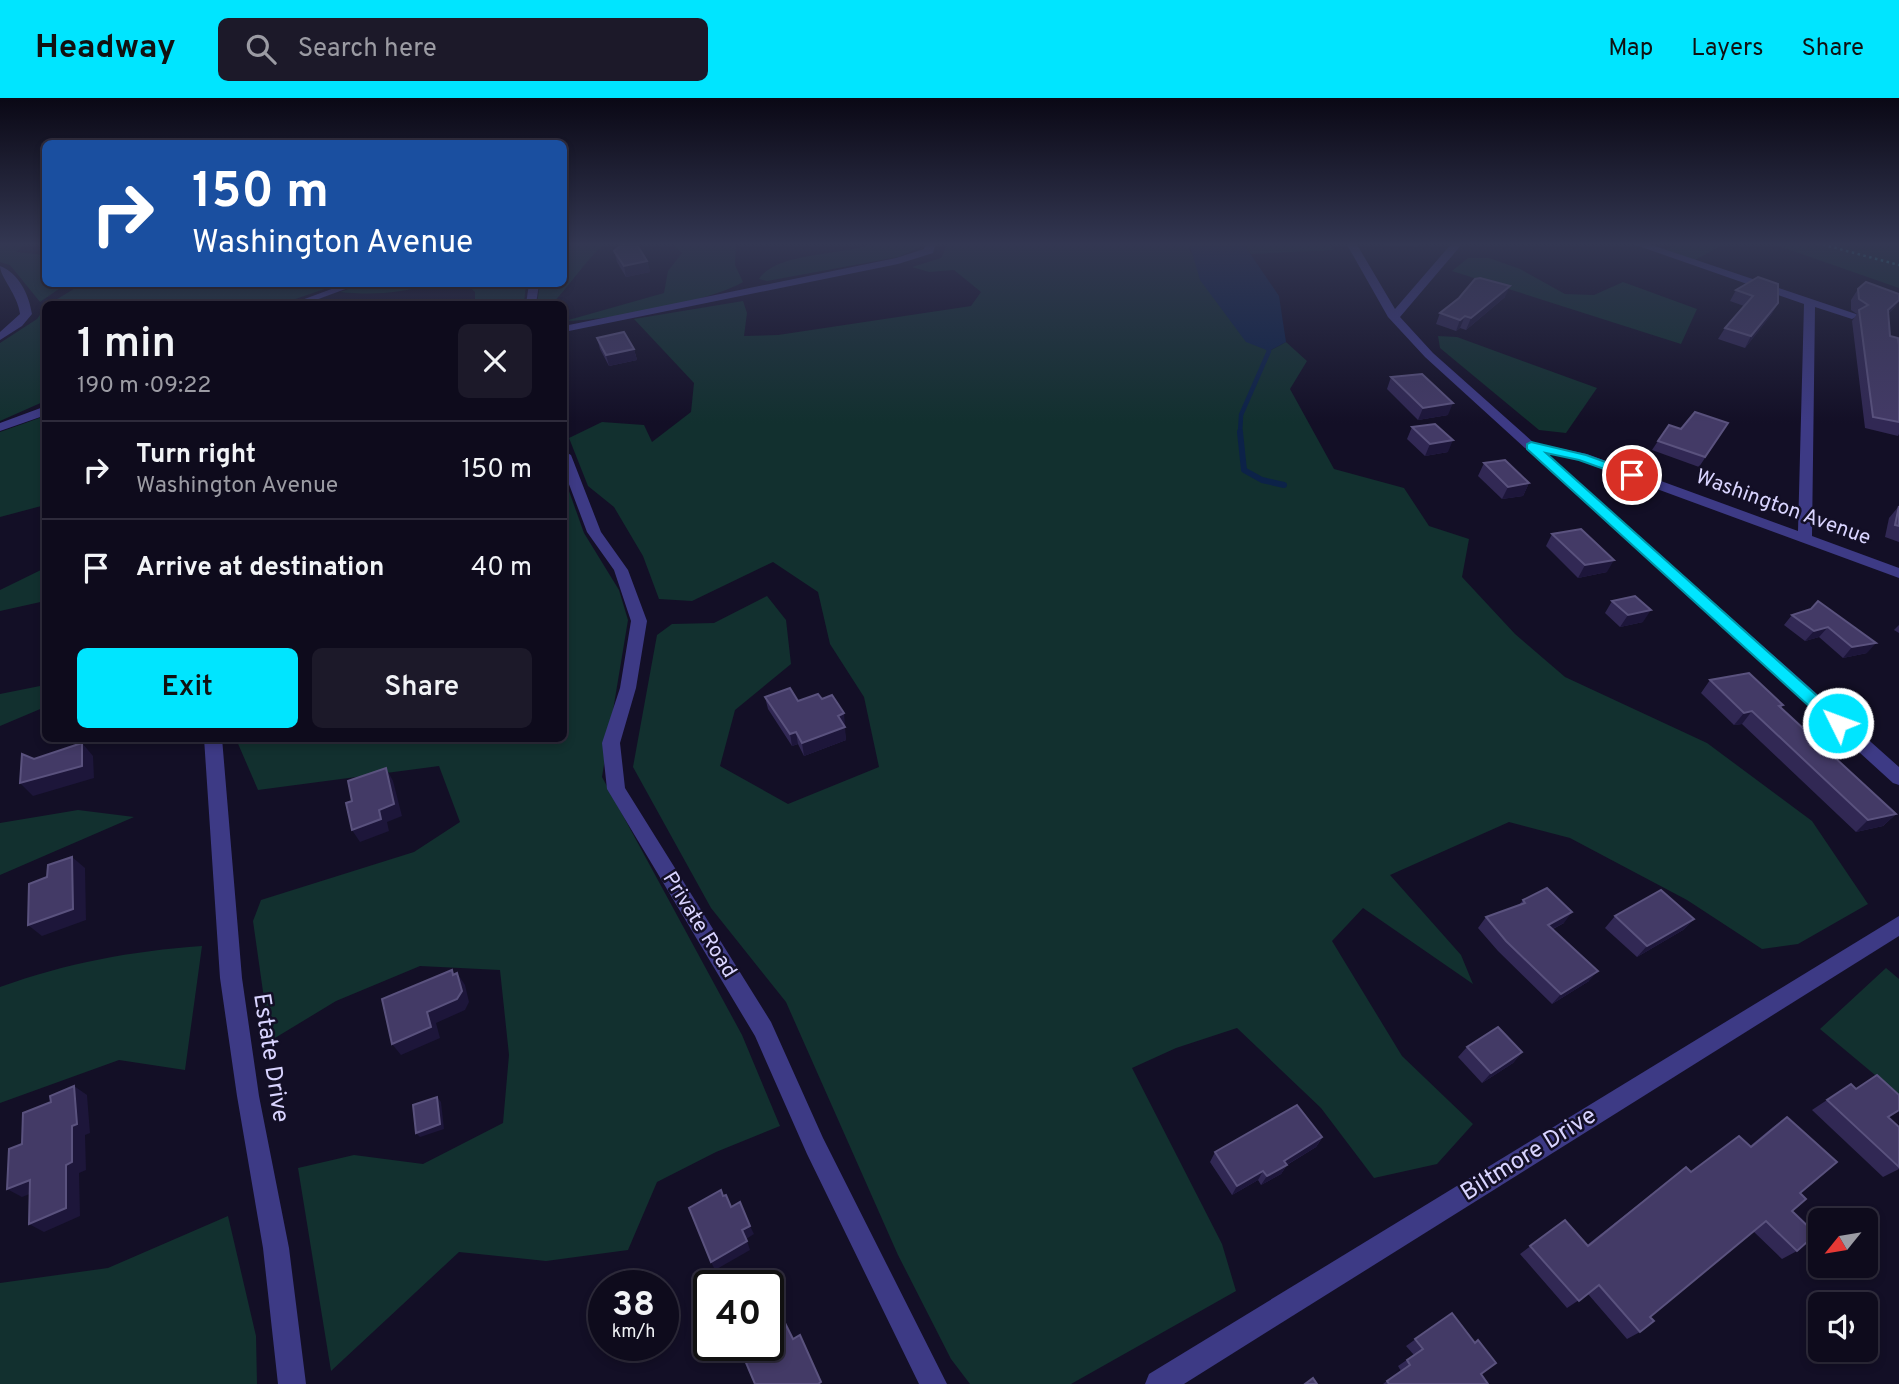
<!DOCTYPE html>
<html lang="en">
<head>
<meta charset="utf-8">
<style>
  :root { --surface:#0e0b1c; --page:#1c1929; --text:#f1f3f6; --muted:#9b9ba3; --line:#2e2b3b; --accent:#00e5ff }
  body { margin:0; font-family:Overpass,sans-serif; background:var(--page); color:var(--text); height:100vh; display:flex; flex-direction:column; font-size:26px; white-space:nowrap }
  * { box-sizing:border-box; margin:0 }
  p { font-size:23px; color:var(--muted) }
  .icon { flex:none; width:38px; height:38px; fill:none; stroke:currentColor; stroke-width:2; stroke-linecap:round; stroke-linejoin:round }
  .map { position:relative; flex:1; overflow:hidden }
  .panel { position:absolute; left:42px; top:203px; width:525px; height:441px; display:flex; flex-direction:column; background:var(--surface); border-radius:10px; box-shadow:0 4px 10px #0003,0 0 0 2px var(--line) }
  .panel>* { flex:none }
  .hud { position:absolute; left:42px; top:42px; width:525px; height:147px; border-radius:10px; box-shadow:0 4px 10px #0003,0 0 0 2px var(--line); background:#1a4fa0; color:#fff; overflow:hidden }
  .needle { width:46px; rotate:240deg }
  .fabs { position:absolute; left:1808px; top:1110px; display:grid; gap:14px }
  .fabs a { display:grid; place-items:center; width:70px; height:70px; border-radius:10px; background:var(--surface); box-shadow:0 4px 10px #0003,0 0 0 2px var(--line); font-size:35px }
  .speed { position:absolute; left:588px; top:1172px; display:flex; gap:14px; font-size:35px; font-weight:700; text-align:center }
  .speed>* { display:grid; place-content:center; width:91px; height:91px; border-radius:50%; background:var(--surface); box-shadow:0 4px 10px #0003,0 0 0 2px var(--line); line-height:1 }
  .speed small { font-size:18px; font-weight:400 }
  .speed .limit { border:4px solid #111; border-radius:10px; background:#fff; color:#111 }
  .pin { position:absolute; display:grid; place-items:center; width:60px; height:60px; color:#fff; margin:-30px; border:4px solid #fff; border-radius:50%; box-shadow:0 2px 7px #0007 }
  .me { position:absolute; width:77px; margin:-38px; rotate:312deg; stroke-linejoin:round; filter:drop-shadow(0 0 5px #0008) }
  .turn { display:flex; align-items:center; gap:24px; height:147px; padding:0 35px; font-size:32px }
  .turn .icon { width:91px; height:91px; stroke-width:2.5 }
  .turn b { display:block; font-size:49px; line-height:60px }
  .round { display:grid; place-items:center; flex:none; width:74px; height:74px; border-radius:10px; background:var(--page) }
  .head { display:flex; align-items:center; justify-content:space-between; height:119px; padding:0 35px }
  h1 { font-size:42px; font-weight:600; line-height:52px }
  .button { display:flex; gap:14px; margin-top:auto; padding:14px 35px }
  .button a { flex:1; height:80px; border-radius:10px; background:var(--accent); color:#111; font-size:28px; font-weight:600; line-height:80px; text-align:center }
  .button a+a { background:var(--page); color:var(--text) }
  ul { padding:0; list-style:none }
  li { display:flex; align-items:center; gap:21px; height:98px; padding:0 35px; border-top:2px solid var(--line) }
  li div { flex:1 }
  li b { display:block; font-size:26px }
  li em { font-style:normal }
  header { display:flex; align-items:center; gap:42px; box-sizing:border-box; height:98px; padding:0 35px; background:var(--accent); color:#111 }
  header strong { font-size:33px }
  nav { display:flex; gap:38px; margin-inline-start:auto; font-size:24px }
  .search { width:490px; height:63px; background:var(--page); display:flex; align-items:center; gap:18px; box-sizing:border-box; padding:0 24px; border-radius:10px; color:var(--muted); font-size:26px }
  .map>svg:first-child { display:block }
  .green { fill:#12302f }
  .water { fill:#0c2248 }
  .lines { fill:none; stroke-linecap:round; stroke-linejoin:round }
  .stream-far1 { stroke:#0c2248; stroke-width:4.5 }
  .stream { stroke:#0c2248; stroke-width:6 }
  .path { stroke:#2fb8b0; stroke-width:2.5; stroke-dasharray:2.5 3.5; stroke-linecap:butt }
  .minor { fill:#3d3a85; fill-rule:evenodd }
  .wall { fill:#312854 }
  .shaded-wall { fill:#1d163a }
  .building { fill:#433a66; stroke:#5a527e; stroke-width:2 }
  .route { fill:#00e5ff; stroke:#0095a6; stroke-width:2 }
  .labels { text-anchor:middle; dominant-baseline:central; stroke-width:5; stroke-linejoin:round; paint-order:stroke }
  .street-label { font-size:21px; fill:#d9d4ff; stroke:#130f26 }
  .near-street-label { font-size:24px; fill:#d9d4ff; stroke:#130f26 }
</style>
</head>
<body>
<header>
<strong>Headway</strong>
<div class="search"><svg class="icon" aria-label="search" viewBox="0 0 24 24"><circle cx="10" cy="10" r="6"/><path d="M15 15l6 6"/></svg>Search here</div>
<nav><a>Map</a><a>Layers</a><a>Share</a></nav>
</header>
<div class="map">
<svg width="1899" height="1286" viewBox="0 0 1899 1286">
  <rect width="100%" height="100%" fill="#130f26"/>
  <!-- green -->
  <g class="green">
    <path d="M0 145H25L16 154 45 157 46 186H66L40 204 10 167 0 164Z"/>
    <path d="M605 145C584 164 571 186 552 206H537L540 186H564V146Z"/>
    <path d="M672 145H736L735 167 743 184C706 205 608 222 565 223L664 195 668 173 682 155Z"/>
    <path d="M875 145H920L921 149 898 159 767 183 759 181C777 153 845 158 875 145Z"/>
    <path d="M948 145H1189L1190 153 1269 253 1286 244 1307 263 1290 291 1334 371 1404 390 1429 428 1469 441 1462 479 1515 536 1565 579 1707 645 1812 723 1868 806 1798 846 1762 851 1687 802 1570 740 1509 724 1390 777 1461 857 1473 886 1363 810 1332 843 1402 958 1473 1026 1437 1066 1374 1080 1321 1010 1237 930 1176 950 1132 970 1222 1146 1236 1193 1071 1286H970L951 1261 898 1157 786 904 711 810 633 669 657 537 672 526 714 525 767 498 786 522 791 566 735 612 720 668 788 706 879 669 864 599 830 546 818 494 773 464 692 503 659 501 643 458 614 409 588 388 569 340 602 324 644 327 652 344 691 314 694 285 634 221 743 203 747 215 744 238 778 237 971 208 981 194 954 172 929 174 912 169 941 160Z"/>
    <path d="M1243 145H1329L1333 152 1251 156Z"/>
    <path d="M1678 145H1726L1695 162 1666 152Z"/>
    <path d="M1770 145H1899V190Z"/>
    <path d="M1468 160H1489L1520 171 1565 196 1594 197 1623 184 1697 211 1681 246 1452 173Z"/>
    <path d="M82 186H339L281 206H49Z"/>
    <path d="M364 186H429C401 196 369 197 340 194Z"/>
    <path d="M466 186H526L524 206H475V194Z"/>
    <path d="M45 210V303L0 323V245L37 221Z"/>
    <path d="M1438 238 1457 239 1597 290 1566 335 1539 332 1440 250Z"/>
    <path d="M45 318V407L0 419V334Z"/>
    <path d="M564 379 584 435 619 492 628 522 602 679 742 937 780 1028 716 1054 657 1084 628 1152 546 1163 459 1154 331 1273 298 1070 354 1057 423 1066 503 1025 509 957 500 872 420 868 336 903 270 943 253 823 261 802 414 754 460 724 439 668 258 692 236 641 564 640Z"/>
    <path d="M45 470V503L0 513V492Z"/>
    <path d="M45 587V609L0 628V596Z"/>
    <path d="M78 712 134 719 0 777V725Z"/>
    <path d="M202 848 185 972 119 962 0 1005V889C67 865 131 853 202 848Z"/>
    <path d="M1886 870 1899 881V997L1820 931Z"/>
    <path d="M228 1118 256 1238 257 1286H0V1185L108 1170Z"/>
  </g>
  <!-- water -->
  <path class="water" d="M1189 145H1243L1279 198 1286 244 1269 253 1246 244 1200 182Z"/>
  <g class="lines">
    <!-- stream-far1 -->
    <path class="stream-far1" d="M1240 336 1241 317 1269 253 1265 245"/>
    <!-- stream -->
    <path class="stream" d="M1240 334 1244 372 1262 382 1284 387"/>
    <!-- path -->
    <path class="path" d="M1817 145 1899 167"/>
    <!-- minor -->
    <g class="minor">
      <path d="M926 145H936L933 155 898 166 564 234V228L896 160 924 151Z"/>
      <path d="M1346 145H1356L1395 211 1452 145H1463L1400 219 1433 255 1534 345 1587 356 1798 433 1804 206 1630 145H1646L1856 216 1858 218 1852 221 1815 209 1812 438 1899 470V480L1578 362 1546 355 1899 669V687L1893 685 1425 259 1388 219Z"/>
      <path d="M0 168C19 175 29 197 32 216L22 228 0 242V234L20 216C18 197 0 179 0 168Z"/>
      <path d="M345 186H359L305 206H291Z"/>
      <path d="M529 186H539L536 206H526Z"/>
      <path d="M46 308V317L0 333V325Z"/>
      <path d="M564 353 571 357 601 434 628 472 647 523 636 590 620 645 625 690 771 924 823 1040 947 1286H919L807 1056 755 938 607 691 602 645 620 590 631 523 614 472 587 434 564 373Z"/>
      <path d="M204 640H222L242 880 259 998 289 1150 306 1286H278L263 1150 237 998 220 880Z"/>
      <path d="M1899 818V838L1184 1286H1145L1149 1276Z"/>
    </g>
  </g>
  <!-- wall -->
  <g class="wall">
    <path d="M1385 145H1420L1418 149 1385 147Z"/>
    <path d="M614 153 647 163 650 174 626 179 617 164Z"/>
    <path d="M1858 191 1896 208 1888 216 1890 238 1899 247V336L1898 338 1865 330 1852 223 1857 216 1851 212V202Z"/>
    <path d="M1736 192 1778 205 1771 217 1745 250 1718 241 1725 230 1744 208 1730 203Z"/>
    <path d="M1505 199 1466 232 1460 230 1456 233 1436 226 1440 215 1459 200Z"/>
    <path d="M597 240 634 251 637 262 609 268 600 251Z"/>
    <path d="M1391 279 1448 317 1418 322 1387 291Z"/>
    <path d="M1728 325 1699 369 1652 352 1658 343 1681 331Z"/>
    <path d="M1412 329 1448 354 1425 358 1407 341Z"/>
    <path d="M1484 365 1529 385 1523 398 1502 401 1478 378Z"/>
    <path d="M1899 408V444L1885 439 1889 420Z"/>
    <path d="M1552 436 1607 474 1578 480 1546 448Z"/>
    <path d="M1612 503 1643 524 1620 529 1605 515Z"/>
    <path d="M1811 511 1867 555 1843 560 1819 539 1805 543 1784 527 1792 517Z"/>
    <path d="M1899 527V535L1894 532Z"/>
    <path d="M1710 582 1783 607 1781 610 1896 716 1883 728 1856 734 1742 626 1734 627 1701 595Z"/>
    <path d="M765 599 798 603 822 601 845 628H844L846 642 804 658 798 646 792 648 768 611Z"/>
    <path d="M1523 802 1564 825 1553 831 1589 883 1552 906 1498 853 1478 830 1486 819 1519 807Z"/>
    <path d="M1615 818 1694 821 1683 832 1637 859 1605 830Z"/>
    <path d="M1467 949 1522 954 1513 965 1482 985 1458 959Z"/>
    <path d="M1851 986 1899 1029V1071L1883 1079 1812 1012Z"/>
    <path d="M1787 1019 1800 1095 1792 1113 1797 1153 1782 1161 1753 1133 1650 1219 1640 1234 1627 1241 1588 1196 1567 1210 1520 1156 1565 1122 1587 1147 1686 1069 1690 1074 1750 1048 1773 1029Z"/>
    <path d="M1322 1040 1316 1049 1287 1067 1281 1076 1261 1087 1258 1082 1232 1097 1210 1064 1215 1054Z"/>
    <path d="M1452 1215 1481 1276 1488 1286H1383L1401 1273 1398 1268 1414 1257 1406 1248Z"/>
  </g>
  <!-- shaded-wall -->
  <g class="shaded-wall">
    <path d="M647 163 650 174 626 179 624 168Z"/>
    <path d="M1510 188 1505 199 1466 232 1471 220Z"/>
    <path d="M1899 202V204L1896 208 1881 223 1888 212Z"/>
    <path d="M1778 205 1771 217 1745 250 1751 238Z"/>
    <path d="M1465 218 1460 230 1456 233 1460 222Z"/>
    <path d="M634 251 637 262 609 268 606 257Z"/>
    <path d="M1453 305 1448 317 1418 322 1423 310Z"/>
    <path d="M1453 342 1448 354 1425 358 1430 346Z"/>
    <path d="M1529 385 1523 398 1502 401 1508 389Z"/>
    <path d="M1614 462 1607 474 1578 480 1585 467Z"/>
    <path d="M1651 512 1643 524 1620 529 1628 517Z"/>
    <path d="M1828 529 1819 539 1805 543 1814 533Z"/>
    <path d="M1876 545 1867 555 1843 560 1852 549Z"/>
    <path d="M1752 613 1742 626 1734 627 1744 615Z"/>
    <path d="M844 615 845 628 839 630 838 618Z"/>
    <path d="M845 629 846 642 804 658 802 645Z"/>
    <path d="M796 634 798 646 792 648 790 636Z"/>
    <path d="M82 645 93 658 94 680 33 698 20 685Z"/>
    <path d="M386 670 393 683 402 718 387 724 389 733 360 744 352 732 379 712Z"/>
    <path d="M1896 716 1883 728 1856 734 1868 722Z"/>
    <path d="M72 759 85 770 86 822 42 838 28 827Z"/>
    <path d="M1572 814 1564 825 1540 837 1548 827Z"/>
    <path d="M1694 821 1683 832 1637 859 1647 848Z"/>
    <path d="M452 872 459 882 457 875 465 887 469 904 465 912 436 925 440 940 401 957 392 946 427 914 453 877Z"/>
    <path d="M1598 873 1589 883 1552 906 1561 896Z"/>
    <path d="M1522 954 1513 965 1482 985 1491 975Z"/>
    <path d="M74 988 87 997 90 1035 85 1037 86 1072 79 1075 80 1118 44 1134 29 1126 66 1067 72 1028Z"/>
    <path d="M437 999 441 1004 444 1031 420 1039 416 1035Z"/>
    <path d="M1322 1039 1316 1049 1278 1072 1284 1063Z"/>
    <path d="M1287 1067 1281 1076 1261 1087 1267 1078Z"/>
    <path d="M1263 1073 1258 1082 1232 1097 1237 1088Z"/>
    <path d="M30 1082 45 1090 22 1099 7 1091Z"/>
    <path d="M750 1128 754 1136 746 1141 742 1132Z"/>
    <path d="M747 1143 750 1152 715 1172 711 1164Z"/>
  </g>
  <!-- building -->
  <g class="building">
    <path d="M624 145H636L647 163 624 168 614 153Z"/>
    <path d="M1758 179 1778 186V205L1751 238 1725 230 1753 198 1736 192Z"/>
    <path d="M1480 180 1510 188 1471 220 1465 218 1460 222 1440 215 1459 200 1475 181Z"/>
    <path d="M1866 184 1899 196V202L1888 212 1890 238 1898 240 1899 247V324L1873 319 1859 212 1868 207 1859 201 1858 191Z"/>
    <path d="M624 234 634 251 606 257 597 240Z"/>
    <path d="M1422 276 1453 305 1423 310 1391 279Z"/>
    <path d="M1695 314 1728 325 1705 359 1658 343 1669 327 1681 331Z"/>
    <path d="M1435 326 1453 342 1430 346 1412 329Z"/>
    <path d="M1505 362 1529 385 1508 389 1484 365Z"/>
    <path d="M1899 408V428L1895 427Z"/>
    <path d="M1581 431 1614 462 1585 467 1552 436Z"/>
    <path d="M1635 498 1651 512 1628 517 1612 503Z"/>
    <path d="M1818 503 1876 545 1852 549 1828 529 1814 533 1792 517 1811 511Z"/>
    <path d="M1749 575 1783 607 1779 608 1896 716 1868 722 1752 613 1744 615 1710 582Z"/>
    <path d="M790 590 798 603 818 596 822 601 832 597 844 615 838 618 845 629 802 645 796 634 790 636 765 599Z"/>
    <path d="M82 645V668L20 685 22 656 34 661Z"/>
    <path d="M386 670 394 706 379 712 381 721 352 732 346 705 352 703 348 683Z"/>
    <path d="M72 759 73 811 28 827 29 786 47 779 48 767Z"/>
    <path d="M1547 790 1572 814 1548 827 1598 873 1561 896 1506 843 1486 819 1525 805 1523 802Z"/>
    <path d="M1661 792 1694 821 1647 848 1615 818Z"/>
    <path d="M452 872 453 877 457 875 462 893 457 901 427 914 431 929 392 946 382 901Z"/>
    <path d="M1498 929 1522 954 1491 975 1467 949Z"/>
    <path d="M1877 977 1899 997V1012L1888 1019 1899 1029V1069L1827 1002 1851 986 1856 991Z"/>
    <path d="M74 988 77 1026 72 1028V1064L66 1067V1110L29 1126 30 1082 7 1091 9 1051 22 1046 23 1015 51 1004 50 998Z"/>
    <path d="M437 999 440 1026 416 1035 413 1007Z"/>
    <path d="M1297 1007 1322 1039 1284 1063 1287 1067 1267 1078 1263 1073 1237 1088 1215 1054Z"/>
    <path d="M1787 1019 1837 1064 1800 1095 1806 1101 1792 1113 1816 1136 1797 1153 1766 1123 1650 1219 1654 1223 1640 1234 1599 1187 1579 1203 1530 1148 1565 1122 1588 1148 1686 1069 1691 1074 1739 1038 1751 1049Z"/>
    <path d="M721 1092 723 1098 726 1097 731 1109 740 1104 750 1128 742 1132 747 1143 711 1164 689 1110Z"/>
    <path d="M1452 1215 1475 1245 1478 1242 1496 1265 1481 1276 1488 1286H1389L1387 1283 1410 1267 1407 1262 1423 1251 1415 1241Z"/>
    <path d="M785 1225 793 1241 800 1237 821 1284 818 1286H755L741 1253 750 1248H768V1236Z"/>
    <path d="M1313 1280 1317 1286H1305Z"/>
  </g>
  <!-- sky -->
  <linearGradient id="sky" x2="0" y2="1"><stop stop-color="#0a0815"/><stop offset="0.45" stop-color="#333752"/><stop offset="1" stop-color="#333752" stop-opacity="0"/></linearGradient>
  <rect width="1899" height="325" fill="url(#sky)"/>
  <!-- route -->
  <path class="route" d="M1531 344 1586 357 1636 375V380L1632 381 1579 362 1546 355 1843 621 1846 625 1843 629H1832L1527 351V346Z"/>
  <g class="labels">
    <!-- street labels -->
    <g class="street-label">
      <text transform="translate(1783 410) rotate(20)">Washington Avenue</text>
      <text transform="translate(699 827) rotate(58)">Private Road</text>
    </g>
    <!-- near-street labels -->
    <g class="near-street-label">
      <text transform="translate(270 960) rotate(81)">Estate Drive</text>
      <text transform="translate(1529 1057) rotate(-32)">Biltmore Drive</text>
    </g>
  </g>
</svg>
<div class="fabs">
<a><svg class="needle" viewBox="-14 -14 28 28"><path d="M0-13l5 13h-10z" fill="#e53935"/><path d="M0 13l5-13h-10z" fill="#9b9ba3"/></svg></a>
<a><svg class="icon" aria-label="sound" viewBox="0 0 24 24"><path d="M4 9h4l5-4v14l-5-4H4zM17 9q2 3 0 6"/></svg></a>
</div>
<div class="speed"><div>38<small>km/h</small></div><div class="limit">40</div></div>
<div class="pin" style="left:1632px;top:377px;background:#d93025"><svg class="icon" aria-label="arrive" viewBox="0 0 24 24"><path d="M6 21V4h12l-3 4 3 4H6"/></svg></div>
<svg class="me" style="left:1838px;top:625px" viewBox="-20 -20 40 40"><circle r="17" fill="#00e5ff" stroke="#fff" stroke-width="3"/><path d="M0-11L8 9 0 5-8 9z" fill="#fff"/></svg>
<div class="hud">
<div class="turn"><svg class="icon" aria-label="right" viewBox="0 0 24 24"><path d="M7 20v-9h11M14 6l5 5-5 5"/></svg><div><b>150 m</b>Washington Avenue</div></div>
</div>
<section class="panel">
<div class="head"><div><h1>1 min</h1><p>190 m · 09:22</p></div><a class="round"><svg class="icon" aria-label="close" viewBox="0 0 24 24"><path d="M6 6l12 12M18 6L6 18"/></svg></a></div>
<ul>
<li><svg class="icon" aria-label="right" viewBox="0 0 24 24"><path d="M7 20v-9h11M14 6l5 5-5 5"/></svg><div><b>Turn right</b><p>Washington Avenue</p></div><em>150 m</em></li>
<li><svg class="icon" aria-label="arrive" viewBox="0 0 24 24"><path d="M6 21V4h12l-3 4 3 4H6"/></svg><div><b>Arrive at destination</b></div><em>40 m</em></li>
</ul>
<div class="button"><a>Exit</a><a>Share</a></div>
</section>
</div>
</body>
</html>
